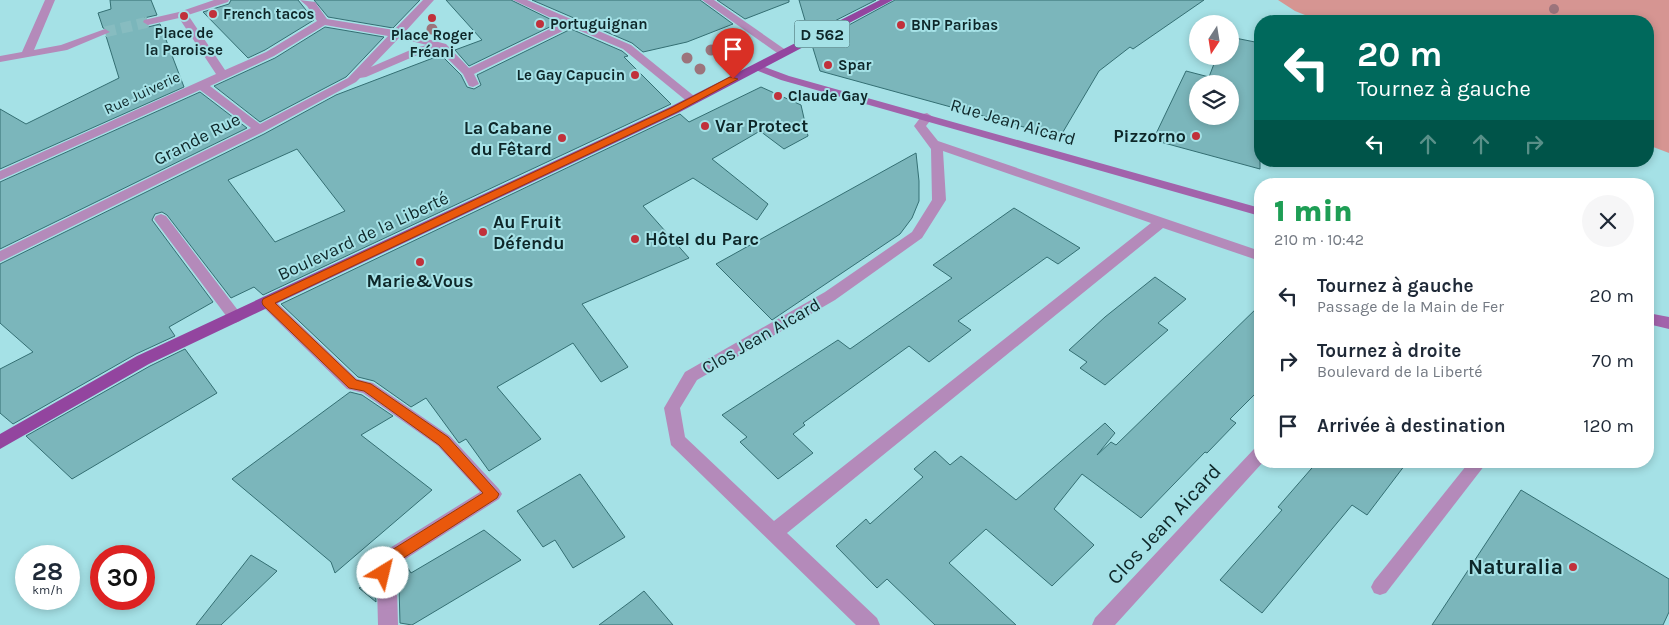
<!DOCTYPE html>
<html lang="fr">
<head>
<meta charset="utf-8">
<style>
  :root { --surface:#fff; --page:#f6f6f7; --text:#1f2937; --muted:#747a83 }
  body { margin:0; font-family:Karla,sans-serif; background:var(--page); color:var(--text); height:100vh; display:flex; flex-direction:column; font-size:19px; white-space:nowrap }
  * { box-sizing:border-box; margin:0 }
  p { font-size:16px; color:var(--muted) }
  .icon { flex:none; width:28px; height:28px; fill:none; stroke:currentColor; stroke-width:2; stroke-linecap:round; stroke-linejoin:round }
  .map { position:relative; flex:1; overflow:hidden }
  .details { position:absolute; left:1254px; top:178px; width:400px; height:290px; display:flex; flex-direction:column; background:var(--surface); border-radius:20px; box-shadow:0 2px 8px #0003 }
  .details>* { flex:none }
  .top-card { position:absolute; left:1254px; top:15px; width:400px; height:152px; border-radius:20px; box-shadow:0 2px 8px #0003; background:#00695c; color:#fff; overflow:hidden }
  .needle { width:32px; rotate:192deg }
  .controls { position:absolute; left:1189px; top:15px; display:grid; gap:10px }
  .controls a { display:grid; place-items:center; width:50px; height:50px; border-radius:50%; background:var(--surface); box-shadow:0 2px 8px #0003; font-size:25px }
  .speed { position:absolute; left:15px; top:545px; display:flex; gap:10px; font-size:25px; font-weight:700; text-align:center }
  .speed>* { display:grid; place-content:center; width:65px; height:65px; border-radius:50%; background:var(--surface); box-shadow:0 2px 8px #0003; line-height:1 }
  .speed small { font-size:12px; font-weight:400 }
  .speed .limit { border:8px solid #d22; background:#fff; color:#111 }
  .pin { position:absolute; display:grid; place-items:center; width:42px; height:42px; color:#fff; margin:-51px -21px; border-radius:50% 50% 50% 0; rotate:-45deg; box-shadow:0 0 5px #0007 }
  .pin .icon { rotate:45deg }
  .me { position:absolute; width:55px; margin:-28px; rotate:36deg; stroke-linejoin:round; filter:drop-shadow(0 0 4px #0008) }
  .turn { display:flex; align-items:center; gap:18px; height:105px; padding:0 20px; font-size:22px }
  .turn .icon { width:65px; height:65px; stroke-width:2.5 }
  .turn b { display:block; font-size:35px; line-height:42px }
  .lanes { display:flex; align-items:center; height:48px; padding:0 20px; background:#0003; justify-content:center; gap:25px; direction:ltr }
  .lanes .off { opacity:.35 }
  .round { display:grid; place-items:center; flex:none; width:52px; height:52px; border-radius:26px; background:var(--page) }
  .head { display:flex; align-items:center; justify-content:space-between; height:85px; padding:0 20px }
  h1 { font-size:30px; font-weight:800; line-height:38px; color:#1e9e55 }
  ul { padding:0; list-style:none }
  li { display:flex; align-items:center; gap:15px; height:65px; padding:0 20px }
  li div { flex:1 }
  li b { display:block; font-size:19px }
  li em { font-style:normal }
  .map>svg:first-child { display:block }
  .green { fill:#d69592 }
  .building { fill:#7bb6bb; stroke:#346f73; fill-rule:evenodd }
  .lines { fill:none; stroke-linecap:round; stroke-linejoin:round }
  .street-tunnel { stroke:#87bcc0; stroke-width:11; stroke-dasharray:11 5.5; stroke-linecap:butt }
  .lane { fill:#b48aba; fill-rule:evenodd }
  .street { fill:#b48aba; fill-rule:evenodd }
  .secondary { fill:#a263ab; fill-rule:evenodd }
  .primary { fill:#93459f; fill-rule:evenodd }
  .tree { fill:#9c747c }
  .route { fill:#ea580c; stroke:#983908 }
  .poi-dot { fill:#c1313b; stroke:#a5e1e6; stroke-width:2 }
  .labels { text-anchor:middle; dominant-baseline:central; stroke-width:4; stroke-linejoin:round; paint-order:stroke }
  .far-poi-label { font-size:15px; font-weight:bold; fill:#0e2729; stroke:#a5e1e6; text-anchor:start }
  .far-street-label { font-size:15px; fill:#0e2729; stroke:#a5e1e6 }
  .shield { fill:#a5e1e6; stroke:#3b5f62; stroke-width:1 }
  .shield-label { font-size:16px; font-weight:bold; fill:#0e2729 }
  .street-label { font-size:18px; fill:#0e2729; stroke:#a5e1e6 }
  .poi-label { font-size:18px; font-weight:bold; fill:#0e2729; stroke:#a5e1e6; text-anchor:start }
  .near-street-label { font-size:21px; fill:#0e2729; stroke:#a5e1e6 }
  .near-poi-label { font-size:21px; font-weight:bold; fill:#0e2729; stroke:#a5e1e6; text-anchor:end }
</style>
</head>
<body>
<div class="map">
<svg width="1669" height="625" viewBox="0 0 1669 625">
  <rect width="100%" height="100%" fill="#a5e1e6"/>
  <!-- green -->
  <path class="green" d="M1278 0H1669V153L1648 145V21H1320L1295 11Z"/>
  <!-- building -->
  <g class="building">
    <path d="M110 0H151L157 15 144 18 141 23 148 27 160 24 184 87 0 169V109L26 124 119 78 106 36 112 31 103 28 98 13 111 9Z"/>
    <path d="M231 0H298L314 20 265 50 248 58 203 12 229 4Z"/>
    <path d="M314 0H420L393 28 328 17Z"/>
    <path d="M446 0H511L558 23 469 66 455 50 482 40Z"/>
    <path d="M532 0H700L733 24 687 42 643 52 632 43Z"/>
    <path d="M717 0H789V2L745 19Z"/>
    <path d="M799 0H876L809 34Z"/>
    <path d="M895 0H1204L1133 49 1130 47 1099 71 1060 137 820 71 812 45Z"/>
    <path d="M325 27 384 37 346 77 260 122 214 86 275 58Z"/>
    <path d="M571 29 622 51 628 56 624 57 671 104 263 295 254 287 231 298 167 215 162 212 155 214 152 220 213 302 169 327 175 336 136 354 13 424 0 413V369L33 352 0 323V264L264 134 336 95 441 55 461 75 467 87 474 89 481 85 477 75ZM297 149 345 211 275 242 228 180Z"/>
    <path d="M1230 37 1260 43V169L1153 140 1186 71 1209 77 1217 56H1230ZM1198 84H1230V116H1198Z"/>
    <path d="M761 87 801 105 808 136 784 149 760 131 712 159 768 204 757 220 693 178 643 206 689 258 582 304 628 367 601 382 573 343 497 387 541 439 489 471 466 439 459 443 426 398 411 407 374 381 358 377 281 304 680 114 689 122Z"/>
    <path d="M200 92 247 128 0 249V182Z"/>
    <path d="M916 153 919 181V201L912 218 900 234 772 320 716 264Z"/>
    <path d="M1014 208 1080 248 1058 264 1047 257 958 321 971 330 929 362 909 346 803 423 805 425 793 434 813 453 778 479 740 442 747 437 722 415 838 340 850 349 952 278 933 265Z"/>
    <path d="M1155 277 1186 299 1158 323 1168 330 1105 385 1080 368 1087 362 1069 350 1105 317Z"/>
    <path d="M1260 305V389L1230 419 1236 423 1207 453 1205 452 1141 518 1082 474 1054 509 1094 545 1052 586 986 529 949 563 1016 625H935L887 579 877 588 836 546 866 519 870 524 923 477 914 469 935 451 950 465 961 456 1016 500 1105 423 1115 433 1097 455 1111 442 1116 445Z"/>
    <path d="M185 349 217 393 72 479 26 436 150 366Z"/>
    <path d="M350 392 362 395 393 416 361 435 432 490 335 573 331 562 232 479Z"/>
    <path d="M1318 461H1408L1367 515 1352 505 1262 613 1220 580 1282 510 1278 507Z"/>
    <path d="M580 474 625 537 573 568 555 540 543 547 517 511Z"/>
    <path d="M1521 490 1669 579V612L1663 625H1432Z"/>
    <path d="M484 530 521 560 412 625 400 623 399 586 394 573 395 568 404 562 411 573Z"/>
    <path d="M251 555 277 571 221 625H196Z"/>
    <path d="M374 579 375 586 376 602 359 588Z"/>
    <path d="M644 591 673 625H599L634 599Z"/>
  </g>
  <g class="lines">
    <!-- street-tunnel -->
    <path class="street-tunnel" d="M105 32 148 22"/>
    <!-- lane -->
    <path class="lane" d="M1470 461H1488L1386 593 1380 595 1374 593 1371 587 1374 581Z"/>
    <!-- street -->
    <g class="street">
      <path d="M45 0H55L34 50 61 45 105 29 110 32 67 50 0 62V56L22 52Z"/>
      <path d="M214 0H229L228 2 188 15 225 70 266 52 317 21 307 6 300 0 315 2 327 19 394 30 423 0H434L404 33 446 44 469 68 562 23 513 0H527L631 45 699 100 697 103H689L623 49 571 27 474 74 479 84 473 87 469 86 463 74 439 50 422 53 366 77 360 78 356 82 263 132 0 262V251L251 128 200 90 0 180V171L216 74 179 18 148 25 143 22 144 20 179 12ZM325 25 388 36 348 78 260 124 210 86 274 56ZM399 38 427 45 415 48 371 67Z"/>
      <path d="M702 0H714L790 53 784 56 780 55Z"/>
      <path d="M927 113 933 117 926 126 938 141 1260 251V261L1163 228 787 533 877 618 880 625H856L671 445 664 408 685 372 825 292 912 232 932 200 931 149 914 126 923 114ZM943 151 1151 223 774 521 685 437 680 408 697 380 835 300 922 238 946 200Z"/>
      <path d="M161 214 166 216 240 313 243 317 240 321 235 323 230 321 156 222 154 219 156 216Z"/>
      <path d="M267 297 272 298 357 379 373 383 450 436 499 489 502 494 499 499 393 567 392 573 397 586 398 625H378L377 586 374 573 377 556 480 492 438 446 363 393 347 389 262 306 260 302 262 298Z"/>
      <path d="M1260 447V461H1264L1115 625H1092L1095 618 1254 449Z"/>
    </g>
    <!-- secondary -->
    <g class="secondary">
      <path d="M757 64 789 76 1260 208V216L781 80 753 69 751 67Z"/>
      <path d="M1648 313 1669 317V329L1648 324Z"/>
    </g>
    <!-- primary -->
    <path class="primary" d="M880 0H893L678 113 149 364 0 449V434L137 356 670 107Z"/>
  </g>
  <!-- trees -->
  <g class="tree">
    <circle cx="1554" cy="9" r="5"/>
    <circle cx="432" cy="29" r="5.5"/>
    <circle cx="729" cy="42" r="5.5"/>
    <circle cx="711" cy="50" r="5.5"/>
    <circle cx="687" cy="58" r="5.5"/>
    <circle cx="700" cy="69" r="5.5"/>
  </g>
  <!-- route -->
  <path class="route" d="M730 77 738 79 677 112 275 303 356 380 371 384 448 437 499 494 497 498 391 566 388 578 383 580 378 578 376 573 379 558 483 493 439 445 364 391 349 388 263 305 262 302 263 299 671 108Z"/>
  <!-- markers -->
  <g class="poi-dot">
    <circle cx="213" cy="14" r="5"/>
    <circle cx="184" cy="16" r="5"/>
    <circle cx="432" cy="18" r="5"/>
    <circle cx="540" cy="24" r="5"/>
    <circle cx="901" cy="25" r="5"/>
    <circle cx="828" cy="65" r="5"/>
    <circle cx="635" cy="75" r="5"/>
    <circle cx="778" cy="96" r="5"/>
    <circle cx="705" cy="126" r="5"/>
    <circle cx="1196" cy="136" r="5"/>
    <circle cx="562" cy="138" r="5"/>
    <circle cx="483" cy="232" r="5"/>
    <circle cx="635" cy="239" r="5"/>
    <circle cx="420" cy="262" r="5"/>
    <circle cx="1573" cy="567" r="5"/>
  </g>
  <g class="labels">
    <!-- far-poi labels -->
    <g class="far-poi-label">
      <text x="223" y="14">French tacos</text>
      <text x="550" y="24">Portuguignan</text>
      <text x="911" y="25">BNP Paribas</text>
      <text x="184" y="33" text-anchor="middle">Place de<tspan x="184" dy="17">la Paroisse</tspan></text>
      <text x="432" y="35" text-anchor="middle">Place Roger<tspan x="432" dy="17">Fréani</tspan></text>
      <text x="838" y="65">Spar</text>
      <text x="625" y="75" text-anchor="end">Le Gay Capucin</text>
      <text x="788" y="96">Claude Gay</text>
    </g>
    <!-- far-street labels -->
    <g class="far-street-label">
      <text transform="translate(142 93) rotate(-25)">Rue Juiverie</text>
    </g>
    <!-- shield labels -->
    <rect class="shield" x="794.5" y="20.5" width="55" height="27" rx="4"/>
    <g class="shield-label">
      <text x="822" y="34">D 562</text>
    </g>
    <!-- street labels -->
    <g class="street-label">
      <text transform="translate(1013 122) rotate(16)">Rue Jean Aicard</text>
      <text transform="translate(197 139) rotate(-27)">Grande Rue</text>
      <text transform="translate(363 236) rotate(-25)">Boulevard de la Liberté</text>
      <text transform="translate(761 336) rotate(-30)">Clos Jean Aicard</text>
    </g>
    <!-- poi labels -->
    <g class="poi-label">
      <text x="715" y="126">Var Protect</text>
      <text x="552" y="128" text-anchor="end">La Cabane<tspan x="552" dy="21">du Fêtard</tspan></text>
      <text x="1186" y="136" text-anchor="end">Pizzorno</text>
      <text x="493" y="222">Au Fruit<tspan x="493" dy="21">Défendu</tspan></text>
      <text x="645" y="239">Hôtel du Parc</text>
      <text x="420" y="281" text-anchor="middle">Marie&amp;Vous</text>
    </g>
    <!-- near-street labels -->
    <g class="near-street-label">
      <text transform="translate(1164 524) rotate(-47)">Clos Jean Aicard</text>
    </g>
    <!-- near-poi labels -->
    <g class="near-poi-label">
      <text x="1563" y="567">Naturalia</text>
    </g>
  </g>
</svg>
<div class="controls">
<a><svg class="needle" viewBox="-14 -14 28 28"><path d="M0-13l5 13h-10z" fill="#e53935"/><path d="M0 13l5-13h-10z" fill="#747a83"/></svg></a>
<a><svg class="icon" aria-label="layers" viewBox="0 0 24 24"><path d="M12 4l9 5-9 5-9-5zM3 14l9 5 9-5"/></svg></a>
</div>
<div class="speed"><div>28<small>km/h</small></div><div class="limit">30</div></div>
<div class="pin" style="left:733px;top:79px;background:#d93025"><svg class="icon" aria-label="arrive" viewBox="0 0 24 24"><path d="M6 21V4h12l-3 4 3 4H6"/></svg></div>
<svg class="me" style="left:383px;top:573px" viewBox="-20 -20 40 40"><circle r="19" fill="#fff"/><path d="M0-13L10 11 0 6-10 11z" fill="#ea580c"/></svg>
<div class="top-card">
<div class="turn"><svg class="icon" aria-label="left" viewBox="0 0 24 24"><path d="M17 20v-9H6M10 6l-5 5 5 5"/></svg><div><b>20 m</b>Tournez à gauche</div></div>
<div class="lanes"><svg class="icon" aria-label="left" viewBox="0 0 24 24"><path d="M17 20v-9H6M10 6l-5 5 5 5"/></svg><svg class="icon off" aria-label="ahead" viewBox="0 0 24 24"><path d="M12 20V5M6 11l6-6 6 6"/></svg><svg class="icon off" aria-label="ahead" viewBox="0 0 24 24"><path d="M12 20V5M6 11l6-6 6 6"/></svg><svg class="icon off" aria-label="right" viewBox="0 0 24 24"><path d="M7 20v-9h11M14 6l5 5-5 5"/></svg></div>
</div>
<section class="details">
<div class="head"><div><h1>1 min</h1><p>210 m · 10:42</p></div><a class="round"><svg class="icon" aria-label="close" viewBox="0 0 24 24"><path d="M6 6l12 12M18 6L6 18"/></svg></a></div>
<ul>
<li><svg class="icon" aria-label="left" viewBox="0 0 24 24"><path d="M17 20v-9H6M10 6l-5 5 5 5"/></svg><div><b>Tournez à gauche</b><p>Passage de la Main de Fer</p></div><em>20 m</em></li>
<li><svg class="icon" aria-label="right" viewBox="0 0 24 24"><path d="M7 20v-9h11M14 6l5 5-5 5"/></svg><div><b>Tournez à droite</b><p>Boulevard de la Liberté</p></div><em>70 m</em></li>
<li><svg class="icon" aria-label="arrive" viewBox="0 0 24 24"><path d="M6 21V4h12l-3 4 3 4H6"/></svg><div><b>Arrivée à destination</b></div><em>120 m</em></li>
</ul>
</section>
</div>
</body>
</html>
